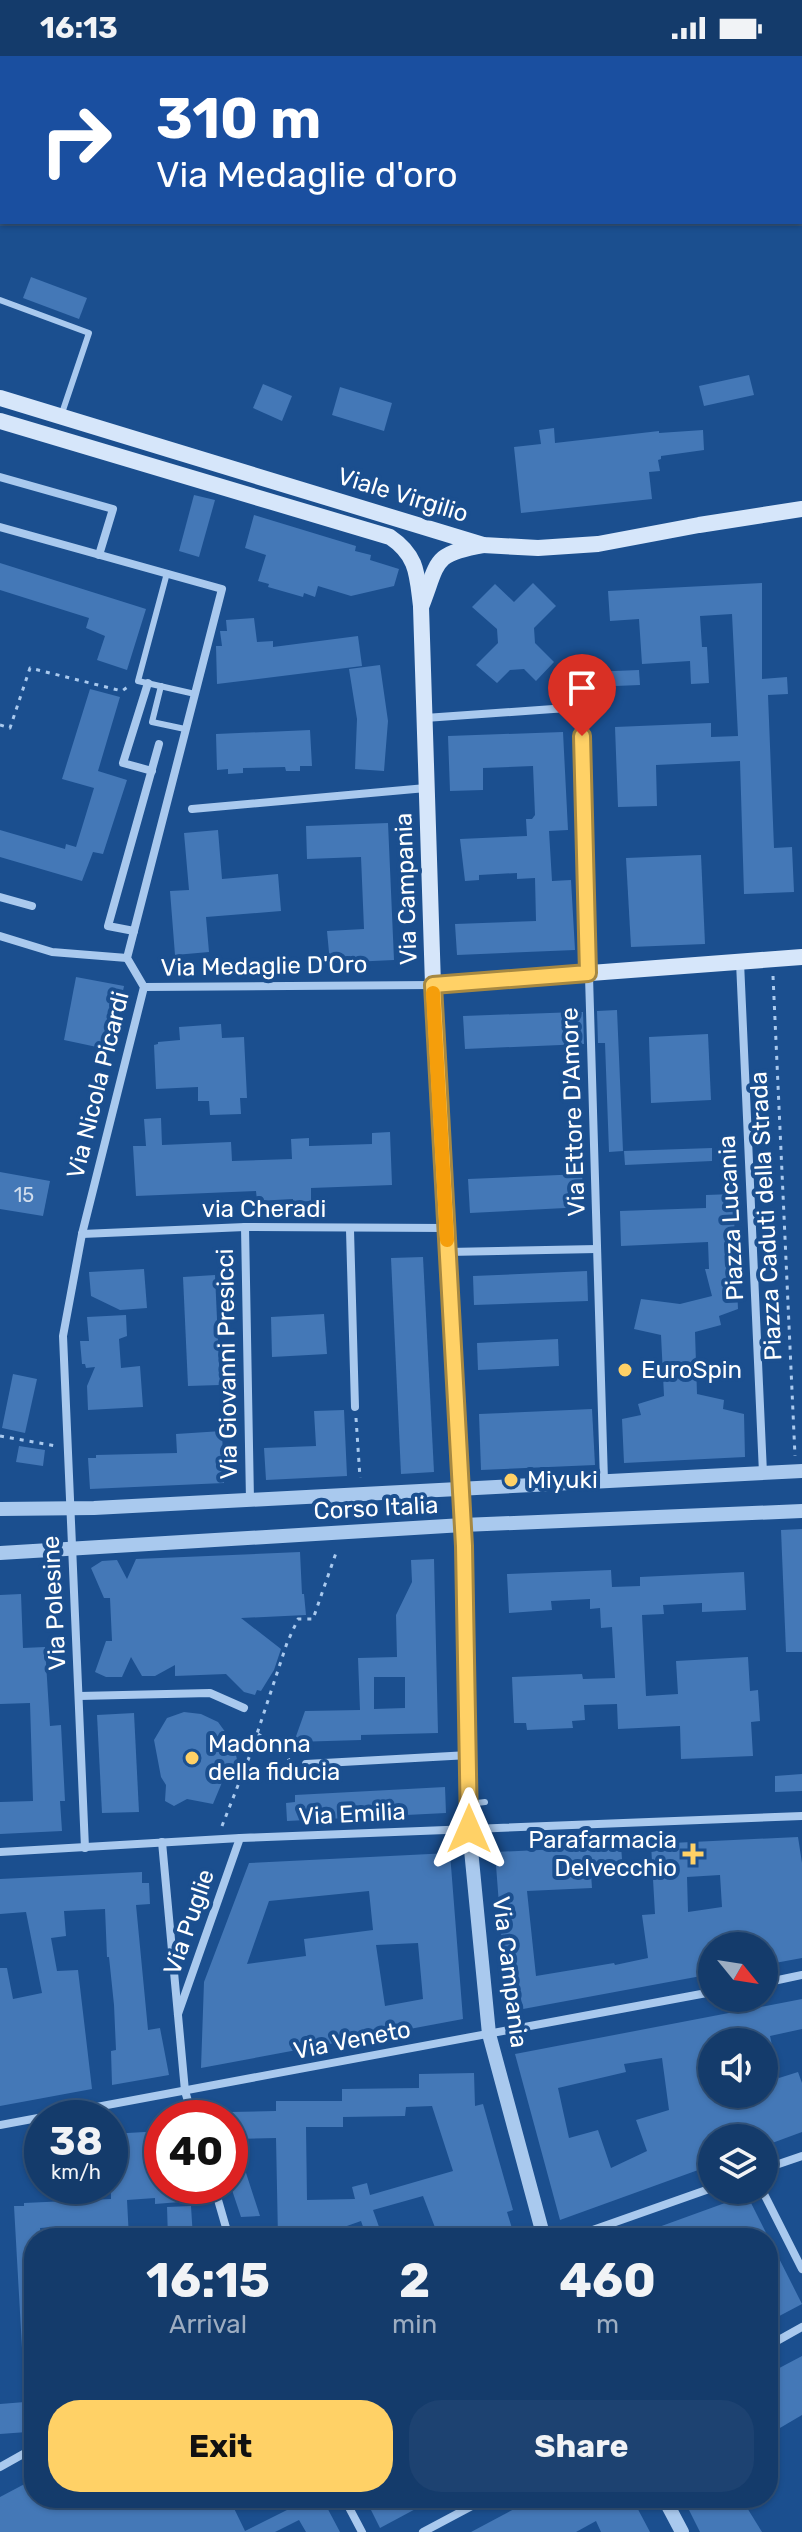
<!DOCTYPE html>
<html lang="en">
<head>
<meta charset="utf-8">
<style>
  :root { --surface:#143b6b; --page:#1d4271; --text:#f1f3f6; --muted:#9dadc1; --line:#33557e; --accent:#ffd166 }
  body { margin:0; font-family:Rubik,sans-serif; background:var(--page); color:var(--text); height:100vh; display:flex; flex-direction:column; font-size:30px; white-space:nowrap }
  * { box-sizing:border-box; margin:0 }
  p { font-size:26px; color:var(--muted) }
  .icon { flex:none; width:44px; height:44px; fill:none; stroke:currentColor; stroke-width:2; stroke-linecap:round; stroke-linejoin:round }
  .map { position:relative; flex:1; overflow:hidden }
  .sheet { position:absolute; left:24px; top:2172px; width:754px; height:280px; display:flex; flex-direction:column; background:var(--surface); border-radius:32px; box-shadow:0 2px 6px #0004,0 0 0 2px var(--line) }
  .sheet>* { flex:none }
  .banner { position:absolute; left:0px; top:0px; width:802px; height:168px; box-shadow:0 2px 6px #0004,0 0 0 2px var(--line); background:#1a4fa0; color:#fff; overflow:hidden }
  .needle { width:52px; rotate:120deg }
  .fabs { position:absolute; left:698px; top:1876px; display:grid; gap:16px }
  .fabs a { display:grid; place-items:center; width:80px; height:80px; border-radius:50%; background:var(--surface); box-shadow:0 2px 6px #0004,0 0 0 2px var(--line); font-size:40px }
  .speed { position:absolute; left:24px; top:2044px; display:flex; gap:16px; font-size:40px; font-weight:700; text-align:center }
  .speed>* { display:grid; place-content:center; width:104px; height:104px; border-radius:50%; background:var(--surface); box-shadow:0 2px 6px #0004,0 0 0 2px var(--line); line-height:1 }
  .speed small { font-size:20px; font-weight:400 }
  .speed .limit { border:12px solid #d22; background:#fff; color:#111 }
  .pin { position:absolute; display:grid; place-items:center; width:68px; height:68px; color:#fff; margin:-82px -34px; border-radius:50% 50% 50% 0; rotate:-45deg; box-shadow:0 0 8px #0007 }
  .pin .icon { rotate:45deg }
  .me { position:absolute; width:88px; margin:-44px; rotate:0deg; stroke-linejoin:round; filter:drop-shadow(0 0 6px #0008) }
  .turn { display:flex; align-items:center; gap:28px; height:168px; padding:0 24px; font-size:36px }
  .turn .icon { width:104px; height:104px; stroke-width:2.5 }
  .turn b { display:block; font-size:56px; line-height:68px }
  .eta { display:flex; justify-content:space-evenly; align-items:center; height:136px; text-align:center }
  .eta b { font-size:48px; font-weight:700; line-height:56px }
  .primary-button { display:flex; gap:16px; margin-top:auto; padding:16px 24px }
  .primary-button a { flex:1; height:92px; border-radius:32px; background:var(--accent); color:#111; font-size:32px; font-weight:700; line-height:92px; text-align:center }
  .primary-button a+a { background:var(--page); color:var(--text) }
  .status { display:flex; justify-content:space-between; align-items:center; height:56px; padding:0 40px; background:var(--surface); direction:ltr }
  .status svg { height:22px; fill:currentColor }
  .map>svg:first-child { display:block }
  .building { fill:#4478b7; fill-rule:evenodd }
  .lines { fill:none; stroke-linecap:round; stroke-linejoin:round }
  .path { stroke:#a9c9ee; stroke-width:3; stroke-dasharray:4 6; stroke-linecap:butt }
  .service { stroke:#a9c9ee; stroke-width:6 }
  .minor { stroke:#a9c9ee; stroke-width:8 }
  .tertiary { stroke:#a9c9ee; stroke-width:14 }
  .secondary { stroke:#d6e6fa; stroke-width:16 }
  .route-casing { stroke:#a68842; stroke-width:20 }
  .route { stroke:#ffd166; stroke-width:14 }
  .slow { stroke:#f59e0b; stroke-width:14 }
  .poi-dot { fill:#ffd166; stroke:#1b4f8f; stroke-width:3 }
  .labels { text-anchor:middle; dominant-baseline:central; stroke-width:8; stroke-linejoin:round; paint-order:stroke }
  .number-label { font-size:20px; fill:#d0dded }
  .street-label { font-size:24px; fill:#fff; stroke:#1b4f8f }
  .poi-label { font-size:24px; fill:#fff; stroke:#1b4f8f; text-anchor:start }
</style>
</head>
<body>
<div class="status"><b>16:13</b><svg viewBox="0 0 49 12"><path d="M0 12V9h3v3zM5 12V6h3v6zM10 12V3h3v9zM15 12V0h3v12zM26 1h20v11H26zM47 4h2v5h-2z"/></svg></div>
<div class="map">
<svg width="802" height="2476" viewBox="0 0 802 2476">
  <rect width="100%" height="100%" fill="#1b4f8f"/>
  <!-- building -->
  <g class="building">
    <path d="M31 221 87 242 79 263 23 242Z"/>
    <path d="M749 319 754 339 704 350 699 330Z"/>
    <path d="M263 328 292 340 282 365 253 352Z"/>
    <path d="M340 331 392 347 384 375 332 359Z"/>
    <path d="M554 372 555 387 659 375V377L703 374 704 394 661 400V403L658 404 660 415 649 416 652 443 521 457 514 391 541 388 539 374Z"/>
    <path d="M194 439 215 444 199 501 179 495Z"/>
    <path d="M254 459 356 490 355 495 371 499 370 504 399 513 394 530 351 540 318 530 315 541 304 537 303 541 268 531 269 528 258 525 266 499 245 492Z"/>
    <path d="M0 507 146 553 127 614 97 604 105 580 86 572 89 562 0 534Z"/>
    <path d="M533 527 556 550 534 572 535 587 554 606 536 625 524 613 510 614 497 627 476 609 498 587 497 573 472 551 495 528 514 546Z"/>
    <path d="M762 527V623L787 621 788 638 768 639 774 792 792 791 794 836 744 838 740 705 656 709 657 750 618 751 615 671 711 667V681L738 680 732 558 700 560 702 591H707L709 627 691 628 690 605 642 608 639 563 610 565 608 535Z"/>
    <path d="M254 562 257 586 273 585V591L358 580 362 610 217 628 216 590H222L220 575H227L226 564Z"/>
    <path d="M380 609 388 665 384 715 355 713 357 663 349 613Z"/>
    <path d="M639 614 640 629 590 631V616Z"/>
    <path d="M90 633 120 641 98 715 127 724 103 798 93 796 82 825 0 801V774L65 793 66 788 76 791 94 732 62 723Z"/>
    <path d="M310 674 312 710H300V715H286L285 711 243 712V717L228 718V713L217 714 216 678Z"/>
    <path d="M563 676 568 774 549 775 552 825 571 824 575 894 457 899 455 868 536 865 535 822 517 823V817L479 819V824L465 825 460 783 527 780 526 763H532L535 759 533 710 483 712V734L450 735 448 680Z"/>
    <path d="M388 767 394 904 330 907 327 875 364 873 361 801 307 803 306 770Z"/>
    <path d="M218 774 222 823 278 818 281 855 206 861 209 896 175 899 170 835 189 834 184 777Z"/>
    <path d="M701 799 705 888 631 891 626 802Z"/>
    <path d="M76 921 124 930 111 994 64 984Z"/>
    <path d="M617 954 623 1095 609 1096 605 987H598L597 955Z"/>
    <path d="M577 956H583L584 988 465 993 463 960Z"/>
    <path d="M221 968 222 982 244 981 247 1042H240L241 1058 210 1059 209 1045H198V1031L156 1033 154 989 158 988V986L180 984 179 971Z"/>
    <path d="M708 978 711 1044 651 1047 649 981Z"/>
    <path d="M161 1062 162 1089 231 1086 232 1105 292 1103 291 1083 309 1082V1090L372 1088V1077L390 1076 392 1129 311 1132V1145L293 1146V1143L257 1145 256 1135 136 1140 133 1090H146L144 1063Z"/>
    <path d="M712 1092V1105L625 1109 624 1095Z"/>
    <path d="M0 1116 50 1125 43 1160 0 1153Z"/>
    <path d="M582 1118 584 1151 470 1157 468 1123Z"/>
    <path d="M733 1138 738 1253 719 1260 721 1269 695 1276 697 1338 724 1344 723 1353 744 1358 745 1401 624 1407 622 1363 641 1359 638 1348 664 1340 661 1279 634 1273 641 1243 680 1248 712 1240 705 1213H709L708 1186 621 1190 620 1155 706 1152V1139Z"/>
    <path d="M423 1201 434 1416 401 1418 391 1202Z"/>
    <path d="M144 1213 147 1252 120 1254 91 1240 89 1216Z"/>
    <path d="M587 1215 588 1245 474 1249 473 1220Z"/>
    <path d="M215 1219 220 1329 188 1330 183 1221Z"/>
    <path d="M324 1258 327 1298 272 1301 271 1261Z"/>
    <path d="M126 1259 127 1280 119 1283 121 1312 140 1310 143 1351 88 1354 87 1330 95 1311 86 1312 85 1308H82L80 1285H89L87 1261Z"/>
    <path d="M558 1283 559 1310 478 1314 477 1287Z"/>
    <path d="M13 1318 37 1323 25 1377 2 1372Z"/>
    <path d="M592 1353 595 1409 481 1414 479 1358Z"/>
    <path d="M344 1354 347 1420 266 1424 264 1392 316 1390 314 1355Z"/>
    <path d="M222 1375 224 1427 90 1433 88 1402H96V1399L177 1397 176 1378Z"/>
    <path d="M19 1390 45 1394 43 1410 16 1406Z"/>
    <path d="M802 1473V1596H786L781 1474Z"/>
    <path d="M300 1496 302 1538H304L306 1559 241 1562 281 1593 274 1614 261 1635 257 1634 255 1639 244 1636 226 1618 175 1620V1609L155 1620H142L131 1601 122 1621H106L95 1616 106 1585H112L110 1542H104L91 1512 102 1505 117 1504 127 1523 136 1503Z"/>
    <path d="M434 1503 438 1677 361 1679V1684L294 1686 305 1655 360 1654 358 1602 397 1601 396 1559 412 1526 411 1504ZM374 1621H405V1652L374 1653Z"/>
    <path d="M611 1514 612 1531 640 1530V1521L744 1516 746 1554 702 1556V1547L663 1549 664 1558 642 1559 646 1640 678 1638 676 1605 748 1601 750 1635 758 1634 760 1665 751 1666 753 1700 681 1703 680 1670 618 1673 617 1648 584 1649 585 1664 572 1665 573 1672 527 1674 526 1667H514L512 1621 582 1618 583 1623 615 1622 612 1571 601 1572 600 1552 590 1553V1543L551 1545 552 1554 509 1557 507 1518Z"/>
    <path d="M21 1538 23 1592 45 1591 50 1670 61 1669 65 1745H60L62 1775 0 1778V1746L33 1745 30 1647 0 1648V1539Z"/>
    <path d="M184 1656 201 1658 218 1666 234 1688 237 1704 235 1718 223 1724 213 1748 187 1743 174 1750 165 1745 166 1729 161 1721 154 1684 167 1662Z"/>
    <path d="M134 1657 139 1756 102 1757 97 1659Z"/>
    <path d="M802 1718V1735L775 1736V1720Z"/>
    <path d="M445 1731 446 1757 287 1765 286 1747 295 1746V1739Z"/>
    <path d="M798 1781 802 1807V1902L764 1909V1890H712V1918L523 1953 518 1928H505L495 1796 621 1790 623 1816 591 1818 592 1832 527 1835 536 1920 614 1907 615 1909 648 1902 642 1859 655 1858 651 1788ZM720 1819 722 1851 688 1856 687 1821Z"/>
    <path d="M450 1797 463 1963 201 2012 204 1926 249 1807ZM369 1835 373 1874 304 1883 306 1900 247 1908 269 1845ZM418 1887 423 1943 385 1950 376 1889Z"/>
    <path d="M142 1816V1827H149L150 1848 136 1849 148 1974 160 1972 169 2019 112 2029 111 1995 116 1994 114 1949 109 1901H107L105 1853 64 1855 66 1880 51 1882 57 1915 78 1914 92 2033 0 2050V1912H7L13 1943 42 1937 26 1856 0 1858V1823Z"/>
    <path d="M802 1943V1973L770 1980 779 2022 798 2016 802 2027V2076L764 2090V2082H712V2109L560 2164 515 1998ZM712 1986H764V2038H712ZM662 2002 669 2054 636 2064 647 2095 611 2112 598 2074 569 2082 558 2032 626 2016 624 2008Z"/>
    <path d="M474 2017 475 2050 483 2048 513 2154 507 2156 515 2182H439L423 2140 373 2154 383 2182H367L361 2165 313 2182H278L276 2082 235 2083 260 2160 241 2161 230 2128V2056L276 2055V2045H342V2033L419 2032V2018ZM432 2050 453 2115 370 2139 367 2127 352 2131 355 2143 307 2144 306 2071H343V2061L405 2060 406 2051Z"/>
    <path d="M162 2075V2130H179L180 2146 155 2148V2142L127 2144 129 2182H69V2170L40 2172 41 2182H34V2292H22L14 2150H24V2147L111 2143 110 2078Z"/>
    <path d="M747 2139 802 2248 768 2266V2182L634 2180Z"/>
    <path d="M191 2150 193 2182H168L167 2151Z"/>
    <path d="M802 2300V2359L768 2379V2318Z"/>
    <path d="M25 2346 27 2376 0 2378V2348Z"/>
    <path d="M34 2423V2442H229L245 2475 291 2452 286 2442H322L340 2476H306L299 2464 275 2476H0V2441Z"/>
    <path d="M365 2442H436L380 2472Z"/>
    <path d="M535 2442H632L650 2476H601L596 2465 576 2476H471Z"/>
    <path d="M683 2442H741L762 2476H700Z"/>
  </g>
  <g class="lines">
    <!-- path -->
    <g class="path">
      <path d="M0 669 10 672 30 612 122 635 129 630"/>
      <path d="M773 920 795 1400"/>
      <path d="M356 1362 360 1422"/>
      <path d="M0 1380 56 1390"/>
      <path d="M258 1678 286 1697 292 1711"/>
      <path d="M222 1770 250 1699 287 1587 298 1563H313L337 1494"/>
    </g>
    <!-- service -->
    <g class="service">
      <path d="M0 244 89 277 62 357"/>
      <path d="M167 517 138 625 195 638"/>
      <path d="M161 630 152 666 185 673"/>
      <path d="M469 1748 485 1746"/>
    </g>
    <!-- minor -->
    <g class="minor">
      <path d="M0 421 113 453 99 499"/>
      <path d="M0 471 222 533 127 902 144 931 82 1178 63 1280 85 1792"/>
      <path d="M148 627 123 707 152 715"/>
      <path d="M425 662 581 651 604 1425"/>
      <path d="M192 753 426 732"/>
      <path d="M0 841 32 850"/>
      <path d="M134 875 108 870 159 688"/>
      <path d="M0 880 52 896 127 902"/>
      <path d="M740 906 763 1417"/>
      <path d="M144 931 433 929"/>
      <path d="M245 1171 250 1444"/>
      <path d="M350 1174 355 1351"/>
      <path d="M82 1178 245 1171 446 1172"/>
      <path d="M448 1196 597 1193"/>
      <path d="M79 1640 210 1637 244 1652"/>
      <path d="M306 1708 469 1699"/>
      <path d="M162 1786 185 2035 193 2062"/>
      <path d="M0 1796 240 1782 802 1760"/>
      <path d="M764 1927 802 1919"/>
      <path d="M178 1958 240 1782"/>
      <path d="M0 2069 712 1936"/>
      <path d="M764 2113 802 2100"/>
      <path d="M214 2130 229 2182"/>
      <path d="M762 2134 802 2213"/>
      <path d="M570 2182 712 2132"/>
      <path d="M768 2290 802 2271"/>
      <path d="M0 2411 34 2392"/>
      <path d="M344 2442 362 2476"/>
      <path d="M423 2476 487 2442"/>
    </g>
    <!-- tertiary -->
    <g class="tertiary">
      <path d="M433 929 464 1490 469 1773 489 1978 544 2182"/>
      <path d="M0 1453 94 1452 802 1415"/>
      <path d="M0 1497 463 1469 802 1455"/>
      <path d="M664 2442 682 2476"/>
    </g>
    <!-- secondary -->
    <g class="secondary">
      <path d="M0 342 483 489 538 492 598 488 699 469 802 453"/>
      <path d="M0 365 390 481C418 500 417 519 421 550"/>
      <path d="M483 489C432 498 439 505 421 551L433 929 802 901"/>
    </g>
  </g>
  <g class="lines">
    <defs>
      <path id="route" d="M469 1773 464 1490 433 929 588 917 582 680"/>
    </defs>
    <!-- route casing -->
    <use href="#route" class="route-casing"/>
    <!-- route -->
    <use href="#route" class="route"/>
    <!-- slow -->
    <path class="slow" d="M433 937 447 1184"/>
  </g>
  <!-- markers -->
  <g class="poi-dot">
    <circle cx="625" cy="1314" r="8"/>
    <circle cx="511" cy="1424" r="8"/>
    <circle cx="192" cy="1702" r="8"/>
    <path d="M689 1786h8v8h8v8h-8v8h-8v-8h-8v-8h8z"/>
  </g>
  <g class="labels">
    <!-- number labels -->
    <g class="number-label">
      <text x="24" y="1139">15</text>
    </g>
    <!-- street labels -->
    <g class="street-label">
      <text transform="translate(403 439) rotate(17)">Viale Virgilio</text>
      <text transform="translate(406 833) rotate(-92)">Via Campania</text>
      <text transform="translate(264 910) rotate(-1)">Via Medaglie D'Oro</text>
      <text transform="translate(98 1029) rotate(-76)">Via Nicola Picardi</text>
      <text transform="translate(573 1056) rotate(-92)">Via Ettore D'Amore</text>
      <text x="264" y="1153">via Cheradi</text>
      <text transform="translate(766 1160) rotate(-93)">Piazza Caduti della Strada</text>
      <text transform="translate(731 1162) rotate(-93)">Piazza Lucania</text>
      <text transform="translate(227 1308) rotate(-91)">Via Giovanni Presicci</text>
      <text transform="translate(376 1452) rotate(-3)">Corso Italia</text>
      <text transform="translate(54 1547) rotate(-93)">Via Polesine</text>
      <text transform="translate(352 1758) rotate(-3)">Via Emilia</text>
      <text transform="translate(189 1866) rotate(-71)">Via Puglie</text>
      <text transform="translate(510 1916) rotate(83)">Via Campania</text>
      <text transform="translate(352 1984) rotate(-11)">Via Veneto</text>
    </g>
    <!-- poi labels -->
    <g class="poi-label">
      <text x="641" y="1314">EuroSpin</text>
      <text x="527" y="1424">Miyuki</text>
      <text x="208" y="1688">Madonna<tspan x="208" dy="28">della fiducia</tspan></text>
      <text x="677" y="1784" text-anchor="end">Parafarmacia<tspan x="677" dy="28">Delvecchio</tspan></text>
    </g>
  </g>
</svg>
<div class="fabs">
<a><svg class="needle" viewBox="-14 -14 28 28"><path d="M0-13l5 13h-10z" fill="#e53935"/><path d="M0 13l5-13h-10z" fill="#9dadc1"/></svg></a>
<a><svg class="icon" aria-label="sound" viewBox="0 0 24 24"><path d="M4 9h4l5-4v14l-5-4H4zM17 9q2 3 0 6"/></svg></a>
<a><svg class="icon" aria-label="layers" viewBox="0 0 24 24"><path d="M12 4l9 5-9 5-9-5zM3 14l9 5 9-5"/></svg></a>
</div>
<div class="speed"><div>38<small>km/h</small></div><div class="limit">40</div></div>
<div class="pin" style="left:582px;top:680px;background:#d93025"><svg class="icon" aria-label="arrive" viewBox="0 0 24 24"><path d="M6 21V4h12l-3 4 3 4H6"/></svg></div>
<svg class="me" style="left:469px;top:1773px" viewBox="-20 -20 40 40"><path d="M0-17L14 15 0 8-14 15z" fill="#ffd166" stroke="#fff" stroke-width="4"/></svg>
<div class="banner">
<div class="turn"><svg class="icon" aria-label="right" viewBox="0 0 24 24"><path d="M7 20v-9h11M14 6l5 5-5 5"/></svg><div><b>310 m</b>Via Medaglie d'oro</div></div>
</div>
<section class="sheet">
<div class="eta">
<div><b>16:15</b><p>Arrival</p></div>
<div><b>2</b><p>min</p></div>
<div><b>460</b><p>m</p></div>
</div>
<div class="primary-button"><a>Exit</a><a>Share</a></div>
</section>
</div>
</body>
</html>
